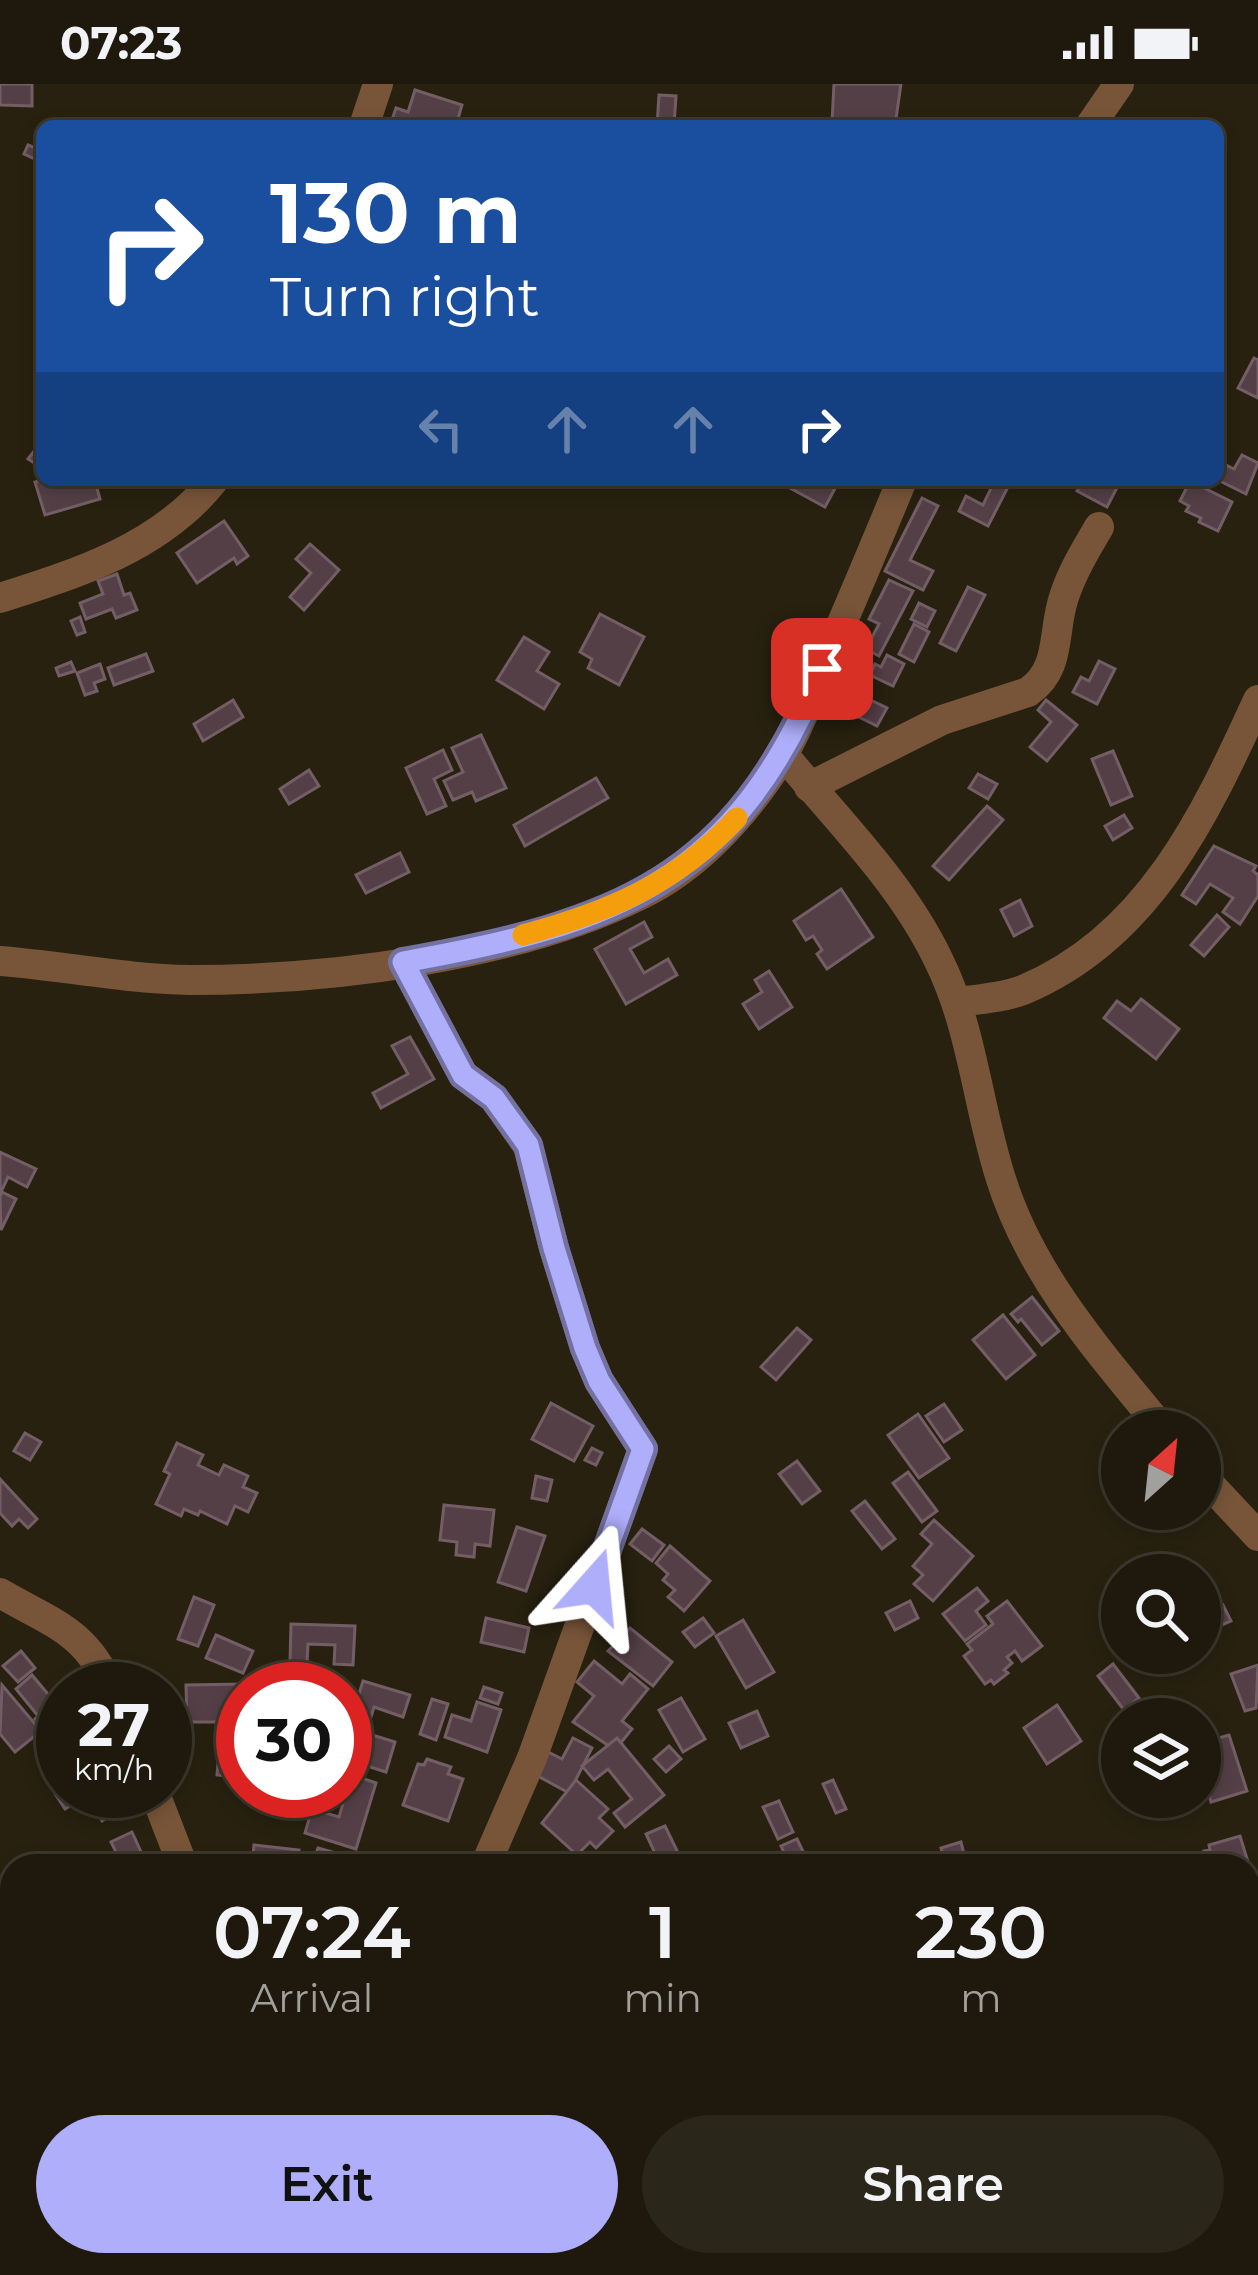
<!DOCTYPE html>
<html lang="en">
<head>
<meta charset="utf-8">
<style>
  :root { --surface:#1e190c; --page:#2b261a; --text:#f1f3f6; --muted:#a1a09d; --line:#3c382d; --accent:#afaefa }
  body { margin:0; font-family:Montserrat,sans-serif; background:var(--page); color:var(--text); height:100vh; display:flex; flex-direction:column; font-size:45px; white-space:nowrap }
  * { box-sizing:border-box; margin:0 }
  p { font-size:39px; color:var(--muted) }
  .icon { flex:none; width:66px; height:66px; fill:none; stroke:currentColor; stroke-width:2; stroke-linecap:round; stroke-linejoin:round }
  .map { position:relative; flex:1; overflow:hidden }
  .details { position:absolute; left:0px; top:1770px; width:1260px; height:423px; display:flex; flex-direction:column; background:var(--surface); border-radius:36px 36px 0 0; box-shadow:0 6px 18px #0003,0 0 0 3px var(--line) }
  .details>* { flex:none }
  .top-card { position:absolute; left:36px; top:36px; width:1188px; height:366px; border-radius:18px; box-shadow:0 6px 18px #0003,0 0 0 3px var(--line); background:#1a4fa0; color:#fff; overflow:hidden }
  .needle { width:78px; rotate:27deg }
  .controls { position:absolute; left:1101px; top:1326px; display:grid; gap:24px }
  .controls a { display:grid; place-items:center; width:120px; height:120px; border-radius:50%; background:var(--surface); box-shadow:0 6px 18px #0003,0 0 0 3px var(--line); font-size:60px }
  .speed { position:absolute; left:36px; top:1578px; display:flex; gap:24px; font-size:60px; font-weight:700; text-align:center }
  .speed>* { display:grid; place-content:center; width:156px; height:156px; border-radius:50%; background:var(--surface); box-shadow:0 6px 18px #0003,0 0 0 3px var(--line); line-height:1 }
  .speed small { font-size:30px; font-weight:400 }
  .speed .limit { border:18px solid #d22; background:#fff; color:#111 }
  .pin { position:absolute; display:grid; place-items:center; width:102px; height:102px; color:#fff; margin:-51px; border-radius:24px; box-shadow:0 6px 18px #0006 }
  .me { position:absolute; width:132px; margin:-66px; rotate:18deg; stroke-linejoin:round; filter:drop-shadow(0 0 9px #0008) }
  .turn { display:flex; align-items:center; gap:42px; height:252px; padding:0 36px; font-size:54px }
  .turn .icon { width:156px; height:156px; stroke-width:2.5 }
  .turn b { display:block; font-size:84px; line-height:102px }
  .lanes { display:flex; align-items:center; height:114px; padding:0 36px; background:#0003; justify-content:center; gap:60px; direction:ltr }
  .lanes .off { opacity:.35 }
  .eta { display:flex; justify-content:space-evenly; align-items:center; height:204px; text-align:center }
  .eta b { font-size:72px; font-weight:600; line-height:84px }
  .action { display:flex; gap:24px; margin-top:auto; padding:24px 36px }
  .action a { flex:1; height:138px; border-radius:72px; background:var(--accent); color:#111; font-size:48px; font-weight:600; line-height:138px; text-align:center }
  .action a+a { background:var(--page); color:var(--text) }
  .status { display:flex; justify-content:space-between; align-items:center; height:84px; padding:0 60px; background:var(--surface); direction:ltr }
  .status svg { height:33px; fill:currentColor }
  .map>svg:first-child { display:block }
  .building { fill:#543f47; stroke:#745e65; stroke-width:3 }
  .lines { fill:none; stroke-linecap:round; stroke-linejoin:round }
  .street { stroke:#785539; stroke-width:30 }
  .route-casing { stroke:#7271a2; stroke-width:30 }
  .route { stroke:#afaefa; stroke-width:21 }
  .slow { stroke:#f59e0b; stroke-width:21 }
</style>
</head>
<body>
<div class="status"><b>07:23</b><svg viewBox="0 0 49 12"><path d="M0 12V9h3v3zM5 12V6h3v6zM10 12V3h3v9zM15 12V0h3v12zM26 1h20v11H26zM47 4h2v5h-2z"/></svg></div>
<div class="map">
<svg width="1258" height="2191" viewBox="0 0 1258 2191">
  <rect width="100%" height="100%" fill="#282110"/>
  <!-- building -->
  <g class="building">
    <path d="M0 0H32V22L0 21Z"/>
    <path d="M834 0H901L895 42 832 38Z"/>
    <path d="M415 6 462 21 456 42H390L396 24 408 28Z"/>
    <path d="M659 11 676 12 674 42H657Z"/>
    <path d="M28 61 41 66 37 76 24 70Z"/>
    <path d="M1254 274 1258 276V314L1238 304Z"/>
    <path d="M42 357V384L28 375Z"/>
    <path d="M1242 371 1258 379 1246 410 1218 396V377L1234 385Z"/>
    <path d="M42 396 95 397 100 415 45 431 35 398Z"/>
    <path d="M775 396H836L839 397 825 423Z"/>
    <path d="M995 396 1011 397 988 442 959 427 966 412 983 421Z"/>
    <path d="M1083 396H1121L1107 423 1077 407Z"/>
    <path d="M1190 397 1232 418 1218 447 1199 438 1201 434 1186 427 1189 422 1180 417Z"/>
    <path d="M922 414 938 422 910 476 933 487 923 506 885 487Z"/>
    <path d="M224 437 248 472 237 480 234 474 197 499 177 469Z"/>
    <path d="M310 460 339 486 304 526 290 513 311 489 296 475Z"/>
    <path d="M117 490 124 511 130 509 137 526 116 534 112 525 86 535 80 519 103 510 98 497Z"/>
    <path d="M889 496 913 507 879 572 866 565 879 540 869 535Z"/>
    <path d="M968 503 985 511 956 567 940 559Z"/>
    <path d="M919 519 935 527 927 543 911 535Z"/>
    <path d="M600 530 644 553 619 601 588 584 592 575 580 568Z"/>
    <path d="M80 533 85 548 77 551 71 537Z"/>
    <path d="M914 540 929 548 914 578 899 570Z"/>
    <path d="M524 553 549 568 537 587 559 600 544 625 497 596Z"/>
    <path d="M848 569 867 579 861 591 841 581Z"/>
    <path d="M146 570 153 587 114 601 108 584Z"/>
    <path d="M887 571 904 580 893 602 870 591 875 580 881 583Z"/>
    <path d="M1099 577 1115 585 1097 620 1073 608 1081 593 1089 597Z"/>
    <path d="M71 578 75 587 59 592 56 584Z"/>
    <path d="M100 580 105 595 94 599 97 607 85 611 77 589Z"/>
    <path d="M852 607 887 624 877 642 843 625Z"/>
    <path d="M233 616 243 633 203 657 194 640Z"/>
    <path d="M1046 616 1077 641 1047 677 1030 663 1051 638 1038 626Z"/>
    <path d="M481 651 506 704 476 717 472 708 453 716 444 697 463 688 452 664Z"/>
    <path d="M443 666 452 686 434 695 446 722 427 730 406 684Z"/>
    <path d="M1113 667 1132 712 1111 721 1092 675Z"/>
    <path d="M309 686 319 702 289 720 280 705Z"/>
    <path d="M978 690 997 700 988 715 969 704Z"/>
    <path d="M596 694 608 714 525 762 514 741Z"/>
    <path d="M987 722 1003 736 949 796 933 782Z"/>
    <path d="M1124 731 1132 744 1113 756 1105 742Z"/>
    <path d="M1214 762 1256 782 1253 787 1258 791V812L1240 840 1223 828 1233 814 1210 800 1196 820 1182 811Z"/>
    <path d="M400 769 409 788 366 809 356 791Z"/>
    <path d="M841 805 873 853 827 885 817 870 822 866 813 852 806 856 794 837Z"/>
    <path d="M1020 816 1032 842 1014 852 1001 826Z"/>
    <path d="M1217 831 1229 843 1204 872 1191 861Z"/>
    <path d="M644 838 652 853 630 865 644 889 668 875 677 891 626 920 595 865Z"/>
    <path d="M769 887 792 923 759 945 743 920 762 908 755 896Z"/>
    <path d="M1141 915 1179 945 1156 975 1104 934 1117 917 1131 927Z"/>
    <path d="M410 953 434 995 381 1024 373 1009 408 990 392 962Z"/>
    <path d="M0 1068 36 1085 27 1103 8 1093 0 1110Z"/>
    <path d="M2 1108 16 1115 1 1146 0 1112Z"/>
    <path d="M1032 1213 1059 1247 1042 1261 1021 1235 1018 1238 1011 1230Z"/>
    <path d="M1003 1231 1035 1271 1006 1295 973 1256Z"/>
    <path d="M797 1244 811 1256 776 1296 761 1283Z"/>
    <path d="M551 1319 593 1342 574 1377 532 1355Z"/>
    <path d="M944 1320 962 1346 944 1358 926 1332Z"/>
    <path d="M918 1330 949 1374 919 1394 888 1351Z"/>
    <path d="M25 1349 41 1358 30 1376 14 1367Z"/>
    <path d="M177 1359 203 1371 198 1381 219 1391 224 1381 248 1392 243 1403 257 1409 248 1428 235 1422 227 1440 200 1427 198 1431 184 1425 181 1432 156 1420 170 1390 164 1387Z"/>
    <path d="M592 1364 602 1369 596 1381 585 1376Z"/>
    <path d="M797 1377 820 1407 802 1420 779 1390Z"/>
    <path d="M908 1388 937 1427 922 1438 893 1399Z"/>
    <path d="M536 1392 552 1396 547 1417 532 1414Z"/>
    <path d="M0 1395 37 1435 28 1444 19 1435 12 1442 0 1429Z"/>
    <path d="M865 1417 895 1455 882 1465 852 1427Z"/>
    <path d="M444 1421 494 1426 490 1462 475 1460 474 1473 456 1471 457 1458 440 1456Z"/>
    <path d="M934 1436 973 1472 933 1517 914 1500 923 1491 913 1482 932 1460 921 1450Z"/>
    <path d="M517 1443 545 1452 526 1507 498 1498Z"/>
    <path d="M642 1445 664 1461 652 1477 630 1460Z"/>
    <path d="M670 1462 710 1497 684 1527 668 1513 675 1506 663 1496 668 1490 656 1479Z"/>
    <path d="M977 1504 988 1517 976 1527 986 1541 965 1557 943 1530Z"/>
    <path d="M194 1513 214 1521 198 1562 178 1555Z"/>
    <path d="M910 1517 918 1534 895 1546 886 1529Z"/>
    <path d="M1007 1517 1042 1562 1022 1577 1015 1567 1007 1573 1012 1579 1004 1586 1008 1589 994 1600 991 1596 985 1600 964 1572 972 1566 967 1560 993 1540 987 1532Z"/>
    <path d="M1223 1521 1231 1537 1210 1546 1202 1529Z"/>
    <path d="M486 1534 529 1544 524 1568 481 1558Z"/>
    <path d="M703 1534 714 1549 695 1563 683 1548Z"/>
    <path d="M743 1536 774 1588 746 1604 716 1552Z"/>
    <path d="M291 1540 355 1542 353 1581 334 1580 335 1561 308 1560 307 1579 290 1578Z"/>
    <path d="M630 1544 672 1578 653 1602 608 1567Z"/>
    <path d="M216 1551 253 1567 243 1589 206 1574Z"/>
    <path d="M21 1567 35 1584 18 1598 3 1582Z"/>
    <path d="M594 1577 622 1600 630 1590 648 1605 622 1637 632 1645 615 1666 573 1638 594 1612 577 1598Z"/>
    <path d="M1113 1580 1139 1614 1124 1626 1098 1592Z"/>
    <path d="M1258 1581 1256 1624 1245 1627 1231 1590Z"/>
    <path d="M32 1591 63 1628 43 1644 35 1635 38 1632 16 1605Z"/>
    <path d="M363 1597 410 1611 403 1633 374 1623 366 1649 395 1658 386 1688 345 1675V1655Z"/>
    <path d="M243 1600V1638H187L186 1601Z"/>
    <path d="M2 1601 41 1647 15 1668 0 1650Z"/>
    <path d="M484 1603 502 1609 498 1620 480 1614Z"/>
    <path d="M681 1614 705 1655 683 1668 659 1626Z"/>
    <path d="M432 1615 448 1620 436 1656 420 1650Z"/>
    <path d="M477 1618 501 1626 487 1668 445 1653 452 1631 471 1637Z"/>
    <path d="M1057 1621 1081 1657 1047 1680 1024 1644Z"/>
    <path d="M757 1627 768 1652 741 1664 729 1639Z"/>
    <path d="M221 1648 240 1649 236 1693 217 1691Z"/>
    <path d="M1229 1651 1247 1707 1211 1718 1200 1679 1217 1674 1211 1656Z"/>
    <path d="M573 1654 592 1664 569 1709 534 1690 546 1667 562 1675Z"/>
    <path d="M617 1654 664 1711 625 1743 614 1729 632 1715 608 1685 594 1696 582 1682Z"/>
    <path d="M669 1662 681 1675 666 1688 654 1675Z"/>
    <path d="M427 1675 451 1683 448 1690 463 1695 448 1737 403 1721 418 1680 424 1681Z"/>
    <path d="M345 1688 376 1699 356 1765 305 1749 312 1725 339 1733 346 1709 339 1707H345Z"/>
    <path d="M576 1696 608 1725 599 1734 613 1747 596 1764 590 1758 577 1771 542 1739Z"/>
    <path d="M833 1696 846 1725 836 1729 823 1700Z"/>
    <path d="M63 1698V1707H95L65 1725 52 1705Z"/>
    <path d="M779 1717 793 1748 778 1755 763 1723Z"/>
    <path d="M104 1719 111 1732 102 1737 96 1723Z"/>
    <path d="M665 1742 681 1775 687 1772 692 1782H661L646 1750Z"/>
    <path d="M132 1748 146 1779 107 1782 103 1774 116 1768 111 1758Z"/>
    <path d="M1240 1752 1252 1791 1248 1792V1782H1207L1204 1767 1210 1766 1209 1761Z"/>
    <path d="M797 1755 810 1782H790L781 1762Z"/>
    <path d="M961 1758 967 1782H946L941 1764Z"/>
    <path d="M254 1761 299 1766 297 1782H252Z"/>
    <path d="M318 1764 357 1775 355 1782H312Z"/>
    <path d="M848 1770 853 1782H822Z"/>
    <path d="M8 1803 12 1809V1824L0 1832V1808Z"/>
    <path d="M0 1944 12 1946V1967L2 1966 0 1982Z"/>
    <path d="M0 2018 12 2019V2040H0Z"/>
    <path d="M0 2098 12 2099V2112L0 2111Z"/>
    <path d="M202 2181H269L268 2191H202Z"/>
    <path d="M442 2181H485L487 2190 444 2191Z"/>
    <path d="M543 2181H554L562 2191H540L536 2186Z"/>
    <path d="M1082 2181H1114L1112 2191H1092L1081 2185Z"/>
    <path d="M19 2182 56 2184 55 2191H19Z"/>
  </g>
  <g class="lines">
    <!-- street -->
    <g class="street">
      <path d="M364 42 378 0"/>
      <path d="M1090 42 1119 0"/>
      <path d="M0 514C79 489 161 463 214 396"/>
      <path d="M783 670C837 736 901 798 938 875 973 945 977 1021 1001 1095 1032 1193 1100 1269 1164 1347"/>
      <path d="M809 703 942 636 1028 608C1062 585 1052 548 1064 513 1072 488 1086 465 1099 443"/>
      <path d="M0 877C63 882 126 895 190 896 330 896 516 873 642 810 692 786 737 739 768 694 795 657 810 613 828 572 853 513 878 455 902 396"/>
      <path d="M403 878 463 991 494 1014 528 1062 554 1164 585 1264 599 1297 643 1365 532 1674 485 1782"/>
      <path d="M958 918C979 915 1003 914 1023 906 1148 854 1205 732 1258 616"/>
      <path d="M1200 1390 1258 1452"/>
      <path d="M0 1509C53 1540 85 1546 111 1605"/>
      <path d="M154 1707 183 1782"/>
      <path d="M1248 1877 1258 1876"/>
      <path d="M0 1907 12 1905"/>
      <path d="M429 2181 430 2191"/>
      <path d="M676 2181V2191"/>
      <path d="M172 2191 176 2181"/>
      <path d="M890 2191 891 2181"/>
    </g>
  </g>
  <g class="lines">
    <defs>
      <path id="route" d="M594 1502 643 1365 599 1297 585 1264 554 1164 528 1061 494 1014 463 991 403 878C617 840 735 797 822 585"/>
    </defs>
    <!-- route casing -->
    <use href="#route" class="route-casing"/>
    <!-- route -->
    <use href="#route" class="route"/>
    <!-- slow -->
    <path class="slow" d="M523 851C608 828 676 800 737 734"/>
  </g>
</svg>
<div class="controls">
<a><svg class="needle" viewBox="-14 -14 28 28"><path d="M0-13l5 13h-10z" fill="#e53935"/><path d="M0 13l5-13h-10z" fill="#a1a09d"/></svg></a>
<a><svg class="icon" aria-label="search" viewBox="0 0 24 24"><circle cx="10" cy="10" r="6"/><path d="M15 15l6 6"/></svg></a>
<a><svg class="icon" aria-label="layers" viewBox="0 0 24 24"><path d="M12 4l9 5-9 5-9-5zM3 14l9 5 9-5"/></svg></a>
</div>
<div class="speed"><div>27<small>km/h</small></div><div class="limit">30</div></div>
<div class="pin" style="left:822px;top:585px;background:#d93025"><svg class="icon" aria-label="arrive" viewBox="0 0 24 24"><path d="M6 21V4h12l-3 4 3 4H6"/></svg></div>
<svg class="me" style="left:594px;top:1502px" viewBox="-20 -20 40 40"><path d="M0-17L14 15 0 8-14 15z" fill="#afaefa" stroke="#fff" stroke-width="4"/></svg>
<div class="top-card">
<div class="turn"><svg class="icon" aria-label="right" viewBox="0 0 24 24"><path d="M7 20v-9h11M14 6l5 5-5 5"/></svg><div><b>130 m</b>Turn right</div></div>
<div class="lanes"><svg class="icon off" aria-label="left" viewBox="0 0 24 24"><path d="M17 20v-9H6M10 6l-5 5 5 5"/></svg><svg class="icon off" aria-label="ahead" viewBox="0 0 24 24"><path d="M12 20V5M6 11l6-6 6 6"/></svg><svg class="icon off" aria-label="ahead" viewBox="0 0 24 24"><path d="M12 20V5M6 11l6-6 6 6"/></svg><svg class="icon" aria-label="right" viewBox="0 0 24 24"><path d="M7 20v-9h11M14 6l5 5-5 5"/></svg></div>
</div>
<section class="details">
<div class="eta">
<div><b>07:24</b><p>Arrival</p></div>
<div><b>1</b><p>min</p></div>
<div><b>230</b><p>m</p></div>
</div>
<div class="action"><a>Exit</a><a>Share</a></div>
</section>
</div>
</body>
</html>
